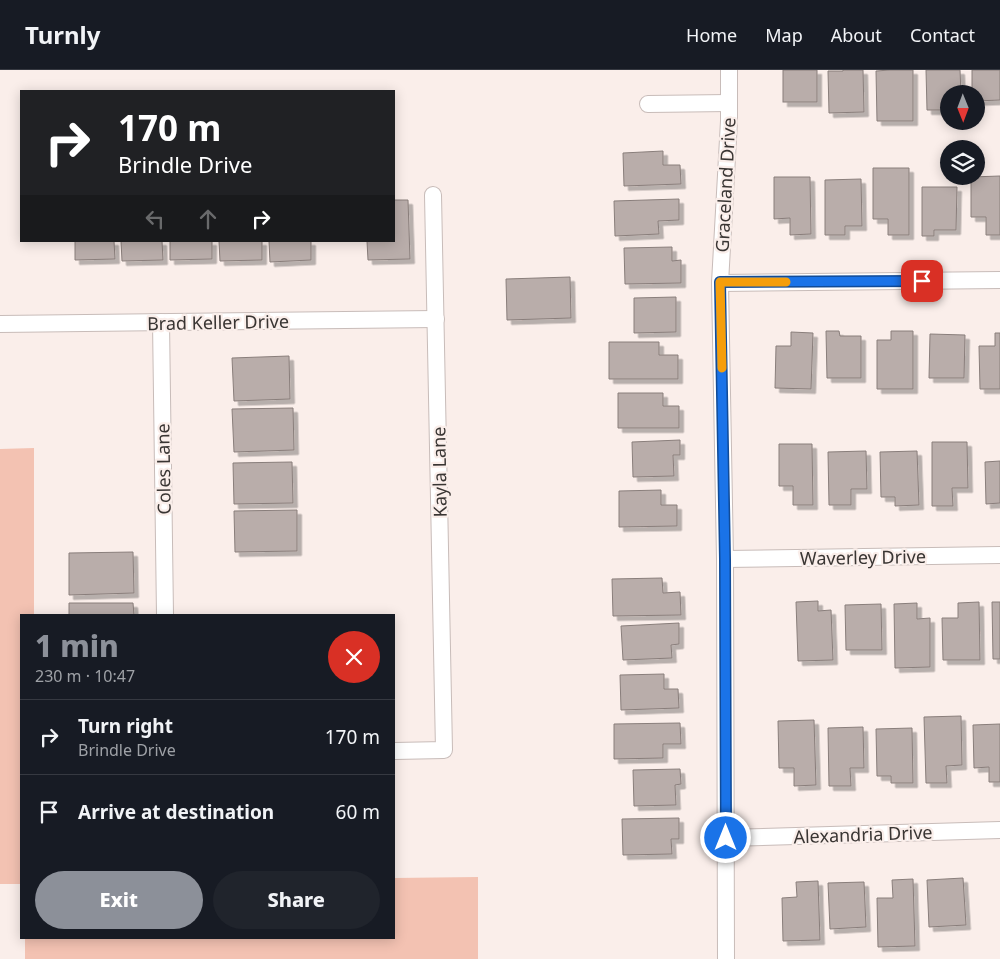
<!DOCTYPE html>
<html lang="en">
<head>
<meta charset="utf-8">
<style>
  :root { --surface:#171b24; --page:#20242c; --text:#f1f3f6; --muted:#9ea1a6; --line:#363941; --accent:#8c9099 }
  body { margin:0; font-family:"Noto Sans",sans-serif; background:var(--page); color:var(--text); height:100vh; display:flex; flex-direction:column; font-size:19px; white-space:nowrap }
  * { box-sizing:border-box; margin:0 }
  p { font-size:16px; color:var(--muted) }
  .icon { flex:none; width:28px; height:28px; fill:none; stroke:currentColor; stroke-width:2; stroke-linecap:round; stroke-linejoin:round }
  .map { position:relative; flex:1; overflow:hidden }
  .sheet { position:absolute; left:20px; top:544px; width:375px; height:325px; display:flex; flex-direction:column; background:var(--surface); border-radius:0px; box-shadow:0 2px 12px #0003 }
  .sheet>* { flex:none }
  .top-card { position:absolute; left:20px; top:20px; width:375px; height:152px; border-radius:0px; box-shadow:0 2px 12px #0003; background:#202124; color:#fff; overflow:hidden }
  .needle { width:32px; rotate:179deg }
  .tools { position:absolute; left:940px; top:15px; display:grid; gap:10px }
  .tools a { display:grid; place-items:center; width:45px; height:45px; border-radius:50%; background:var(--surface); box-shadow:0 2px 12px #0003; font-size:25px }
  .pin { position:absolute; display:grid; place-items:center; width:42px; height:42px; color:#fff; margin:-21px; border-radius:10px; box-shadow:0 2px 8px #0006 }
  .me { position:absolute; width:55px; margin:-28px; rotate:0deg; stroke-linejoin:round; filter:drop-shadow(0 0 4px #0008) }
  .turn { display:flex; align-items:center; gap:18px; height:105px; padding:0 15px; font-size:22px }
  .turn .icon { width:65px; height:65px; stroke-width:2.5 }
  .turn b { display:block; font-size:35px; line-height:42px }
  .lanes { display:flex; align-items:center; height:48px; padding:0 15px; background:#0003; justify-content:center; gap:25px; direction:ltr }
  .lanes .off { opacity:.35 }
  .round { display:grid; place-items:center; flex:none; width:52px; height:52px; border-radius:26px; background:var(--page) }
  .head { display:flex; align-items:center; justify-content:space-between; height:85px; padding:0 15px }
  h1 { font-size:30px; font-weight:800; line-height:38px; color:var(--accent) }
  .action { display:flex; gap:10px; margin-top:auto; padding:10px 15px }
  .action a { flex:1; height:58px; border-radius:30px; background:var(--accent); color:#fff; font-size:20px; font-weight:800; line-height:58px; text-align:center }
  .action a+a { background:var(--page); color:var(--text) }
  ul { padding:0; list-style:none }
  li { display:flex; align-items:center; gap:15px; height:75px; padding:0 15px; border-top:1px solid var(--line) }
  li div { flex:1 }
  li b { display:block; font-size:19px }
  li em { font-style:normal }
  header { display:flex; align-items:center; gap:30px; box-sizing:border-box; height:70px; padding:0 25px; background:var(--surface); border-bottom:1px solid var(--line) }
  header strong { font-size:24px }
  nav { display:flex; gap:28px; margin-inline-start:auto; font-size:18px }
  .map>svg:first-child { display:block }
  .green { fill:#f3c2b2 }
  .building { fill:#b9adaa; stroke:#897e7b; filter:url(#shadow) }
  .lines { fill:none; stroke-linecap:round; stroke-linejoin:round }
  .street-casing { stroke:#c8bcb9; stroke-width:18 }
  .street { stroke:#fff; stroke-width:16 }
  .route-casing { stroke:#114b97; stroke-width:12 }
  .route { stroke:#1a73e8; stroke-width:9 }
  .slow { stroke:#f59e0b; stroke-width:9 }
  .labels { text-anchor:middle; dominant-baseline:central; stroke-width:4.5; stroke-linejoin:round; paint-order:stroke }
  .street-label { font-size:18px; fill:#393533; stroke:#faeeea }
</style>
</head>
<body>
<header>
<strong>Turnly</strong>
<nav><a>Home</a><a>Map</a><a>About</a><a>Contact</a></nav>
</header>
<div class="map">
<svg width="1000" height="889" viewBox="0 0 1000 889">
  <defs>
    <filter id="shadow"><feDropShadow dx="4.5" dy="4.5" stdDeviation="0" flood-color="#0004"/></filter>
  </defs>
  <rect width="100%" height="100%" fill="#faeeea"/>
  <!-- green -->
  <g class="green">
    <path d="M34 378V545H21V814H0V379Z"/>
    <path d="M478 807V889H25V868H394V808Z"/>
  </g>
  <!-- building -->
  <g class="building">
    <rect x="783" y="0" width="34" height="32"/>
    <path d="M843 0H863L864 42 829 43 828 1H843Z"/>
    <path d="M890 0H913V51H877L876 1Z"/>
    <path d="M926 0H960L961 24H949V40H927Z"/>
    <path d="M972 0H1000V30L976 31V24H972Z"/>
    <path d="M663 81V95H680L681 114 624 116 623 83Z"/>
    <path d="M873 98H909V165H888V149H873Z"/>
    <path d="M1000 106V165H986V147H971V107Z"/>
    <path d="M774 107H810L811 164 790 165V148L774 149Z"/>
    <path d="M861 109 862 156H845V165H825V110Z"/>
    <path d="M922 117H957L956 160H934V166H922Z"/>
    <path d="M679 129V150L658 151 659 164 615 166 614 131Z"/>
    <path d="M394 130H408L410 189 368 190 367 171H394Z"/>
    <path d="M75 171H114L115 189 75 190Z"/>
    <path d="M121 171H162L163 190 122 191Z"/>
    <path d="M170 171H212V189L170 190Z"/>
    <path d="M219 171H262V190L220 191Z"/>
    <path d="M269 171H311V190L270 192Z"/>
    <path d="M672 177V191L681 190V213L625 214 624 178Z"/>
    <path d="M570 207 571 248 507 250 506 209Z"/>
    <path d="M676 227V262L634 263V228Z"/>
    <path d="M826 261H839L840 266H861V308H827Z"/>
    <path d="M891 261H913V319H877V270H891Z"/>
    <path d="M791 262 813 263 811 319 775 318 776 276H791Z"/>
    <path d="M995 263H1000V319H980L979 276H995Z"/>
    <path d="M930 264 965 265 964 308H929Z"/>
    <path d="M609 272H659V285H678V309H609Z"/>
    <path d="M289 286 290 329 234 331 232 288Z"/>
    <path d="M618 323H663V336H679V358H618Z"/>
    <path d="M293 338 294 380 234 382 232 339Z"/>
    <path d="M680 370V385H673L674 406 633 407 632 372Z"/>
    <path d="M932 372H967L968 418H952L953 436H932Z"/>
    <path d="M779 374H812L813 435H793V416H779Z"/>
    <path d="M866 381 867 419H851V435H829L828 382Z"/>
    <path d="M917 381 919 435 895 436V427H881L880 382Z"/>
    <path d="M1000 391V433L986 434 985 392Z"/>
    <path d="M292 392 293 433 234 434 233 393Z"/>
    <path d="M661 420V435H677V456L619 457V421Z"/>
    <path d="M297 440V481L235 482 234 441Z"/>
    <path d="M133 482 134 523 69 525V483Z"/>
    <path d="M662 508 663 523 680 522 681 545 613 546 612 509Z"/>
    <path d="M818 531V541L831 540 833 590 798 591 796 532Z"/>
    <path d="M979 532 980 590H943L942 548H958V533Z"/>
    <path d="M992 532H1000V589H993Z"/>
    <path d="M69 533H133L134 545H69Z"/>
    <path d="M917 533V549L930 548V597L895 598 894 534Z"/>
    <path d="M881 534 882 580H846L845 535Z"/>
    <path d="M679 553V574L671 575 672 588 623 590 621 556Z"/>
    <path d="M664 604V619H678L679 638 621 640 620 605Z"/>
    <path d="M961 646 962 695 946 696 947 713H926L924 647Z"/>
    <path d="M814 650 816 715 794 716V698H779L778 651Z"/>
    <path d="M680 653 681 674H663V688L614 689V654Z"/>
    <path d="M1000 654V712H989V697L974 698 973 655Z"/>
    <path d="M863 657 864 698H850L851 716H829L828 658Z"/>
    <path d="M912 658 913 713H891V706H877L876 659Z"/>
    <path d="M680 699 681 714 675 715 676 735 634 736 633 700Z"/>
    <path d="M679 748V769H671L672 784 623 785 622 749Z"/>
    <path d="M963 808 966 855 929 857 927 810Z"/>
    <path d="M913 809 915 876 878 877 877 828H893L892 810Z"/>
    <path d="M818 811 820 870 783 871 782 828 797 827 796 812Z"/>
    <path d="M864 812 866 857 830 859 828 813Z"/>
  </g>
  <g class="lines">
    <defs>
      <g id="street">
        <path d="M648 34 729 33"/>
        <path d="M720 213 1000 210"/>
        <path d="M161 252 165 545"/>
        <path d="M0 254 436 249"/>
        <path d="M725 489 1000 485"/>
        <path d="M394 681 444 680 433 125"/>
        <path d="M726 768 1000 760"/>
        <path d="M726 889 725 489 720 213 729 51V0"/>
      </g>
    </defs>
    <!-- street casing -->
    <use href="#street" class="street-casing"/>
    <!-- street -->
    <use href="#street" class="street"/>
  </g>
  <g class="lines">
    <defs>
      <path id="route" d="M726 768 725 489 720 212 922 211"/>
    </defs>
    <!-- route casing -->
    <use href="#route" class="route-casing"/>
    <!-- route -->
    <use href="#route" class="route"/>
    <!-- slow -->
    <path class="slow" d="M722 298 720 212H786"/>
  </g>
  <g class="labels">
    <!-- street labels -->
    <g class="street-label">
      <text transform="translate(725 115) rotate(-87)">Graceland Drive</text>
      <text transform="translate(218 252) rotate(-1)">Brad Keller Drive</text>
      <text transform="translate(163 399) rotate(-91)">Coles Lane</text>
      <text transform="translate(439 402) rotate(-91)">Kayla Lane</text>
      <text transform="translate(863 487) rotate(-1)">Waverley Drive</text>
      <text transform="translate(863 764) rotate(-2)">Alexandria Drive</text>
    </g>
  </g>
</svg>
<div class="tools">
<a><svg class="needle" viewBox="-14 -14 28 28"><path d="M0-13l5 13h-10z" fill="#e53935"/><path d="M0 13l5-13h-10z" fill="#9ea1a6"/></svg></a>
<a><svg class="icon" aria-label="layers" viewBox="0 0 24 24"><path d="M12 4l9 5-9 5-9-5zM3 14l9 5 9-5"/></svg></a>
</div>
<div class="pin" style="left:922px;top:211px;background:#d93025"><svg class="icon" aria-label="arrive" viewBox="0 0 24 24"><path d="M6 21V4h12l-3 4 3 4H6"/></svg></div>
<svg class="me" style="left:726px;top:768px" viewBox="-20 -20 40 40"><circle r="17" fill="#1a73e8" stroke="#fff" stroke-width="3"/><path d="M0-11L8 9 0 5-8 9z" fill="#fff"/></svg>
<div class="top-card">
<div class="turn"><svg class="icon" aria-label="right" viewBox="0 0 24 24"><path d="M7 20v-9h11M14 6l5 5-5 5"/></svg><div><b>170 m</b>Brindle Drive</div></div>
<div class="lanes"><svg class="icon off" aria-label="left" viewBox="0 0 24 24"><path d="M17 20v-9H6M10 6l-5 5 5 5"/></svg><svg class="icon off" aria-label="ahead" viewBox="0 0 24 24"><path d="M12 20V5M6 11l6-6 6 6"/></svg><svg class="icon" aria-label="right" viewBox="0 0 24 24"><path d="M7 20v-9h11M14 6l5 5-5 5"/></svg></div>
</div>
<section class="sheet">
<div class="head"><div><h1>1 min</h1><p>230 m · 10:47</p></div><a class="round" style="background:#d93025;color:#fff"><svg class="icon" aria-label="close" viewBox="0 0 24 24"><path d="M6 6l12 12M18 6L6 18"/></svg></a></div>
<ul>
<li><svg class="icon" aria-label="right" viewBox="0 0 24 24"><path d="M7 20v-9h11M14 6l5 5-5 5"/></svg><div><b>Turn right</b><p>Brindle Drive</p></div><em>170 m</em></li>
<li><svg class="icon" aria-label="arrive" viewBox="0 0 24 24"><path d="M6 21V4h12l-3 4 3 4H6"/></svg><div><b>Arrive at destination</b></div><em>60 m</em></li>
</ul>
<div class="action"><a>Exit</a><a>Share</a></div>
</section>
</div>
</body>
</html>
